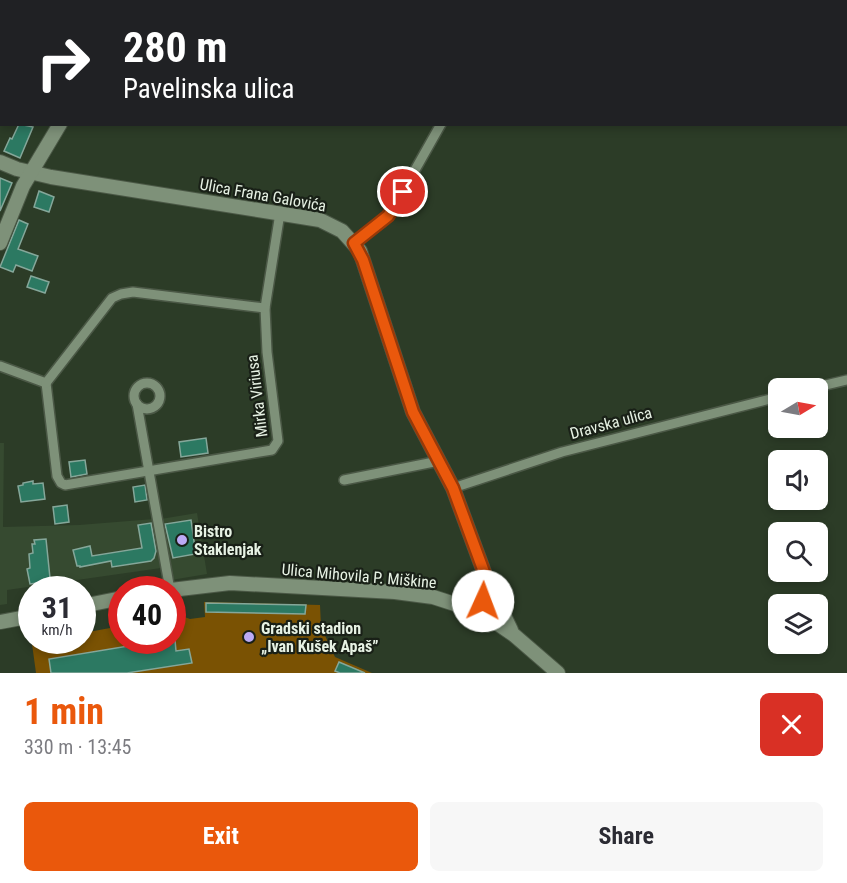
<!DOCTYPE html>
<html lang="en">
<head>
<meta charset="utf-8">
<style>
  :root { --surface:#fff; --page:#f7f7f7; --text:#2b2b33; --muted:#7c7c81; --accent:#ea580c }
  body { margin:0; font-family:"Roboto Condensed",sans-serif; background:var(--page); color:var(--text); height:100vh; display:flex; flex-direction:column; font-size:22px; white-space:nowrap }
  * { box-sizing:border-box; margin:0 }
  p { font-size:20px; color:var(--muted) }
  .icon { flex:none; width:33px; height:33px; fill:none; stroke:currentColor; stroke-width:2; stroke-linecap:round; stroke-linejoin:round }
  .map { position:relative; height:673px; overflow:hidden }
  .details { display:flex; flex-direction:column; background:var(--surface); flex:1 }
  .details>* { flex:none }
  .banner { position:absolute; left:0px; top:0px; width:848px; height:126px; box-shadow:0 3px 9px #0003; background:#202124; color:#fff; overflow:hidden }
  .needle { width:39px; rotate:80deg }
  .buttons { position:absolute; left:768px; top:378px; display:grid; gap:12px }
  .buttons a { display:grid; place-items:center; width:60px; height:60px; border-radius:9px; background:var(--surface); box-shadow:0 3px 9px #0003; font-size:30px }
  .speed { position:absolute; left:18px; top:576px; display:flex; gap:12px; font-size:30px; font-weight:700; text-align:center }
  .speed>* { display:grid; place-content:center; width:78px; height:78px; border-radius:50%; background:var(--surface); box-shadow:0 3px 9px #0003; line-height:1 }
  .speed small { font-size:15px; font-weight:400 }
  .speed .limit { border:9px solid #d22; background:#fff; color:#111 }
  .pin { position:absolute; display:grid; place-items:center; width:51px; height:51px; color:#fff; margin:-26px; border:3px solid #fff; border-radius:50%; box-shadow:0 2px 6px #0007 }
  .me { position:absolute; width:66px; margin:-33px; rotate:2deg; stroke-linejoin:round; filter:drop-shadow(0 0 4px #0008) }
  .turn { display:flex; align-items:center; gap:21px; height:126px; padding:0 24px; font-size:27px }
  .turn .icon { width:78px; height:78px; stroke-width:2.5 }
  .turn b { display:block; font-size:42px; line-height:51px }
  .round { display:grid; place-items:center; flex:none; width:63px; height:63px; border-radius:9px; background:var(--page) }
  .summary { display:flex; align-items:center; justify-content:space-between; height:102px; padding:0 24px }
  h1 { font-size:36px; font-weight:700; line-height:45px; color:var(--accent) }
  .button { display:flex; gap:12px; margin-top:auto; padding:12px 24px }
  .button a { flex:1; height:69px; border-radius:9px; background:var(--accent); color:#fff; font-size:24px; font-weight:700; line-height:69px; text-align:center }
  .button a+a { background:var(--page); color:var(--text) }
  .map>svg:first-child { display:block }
  .built { fill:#364a30 }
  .green { fill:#7a5203 }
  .building { fill:#2c7962; stroke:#85a79a; stroke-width:1.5 }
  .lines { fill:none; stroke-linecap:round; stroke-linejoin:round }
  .street-casing { stroke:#4b5846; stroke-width:12 }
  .secondary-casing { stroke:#4b5846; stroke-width:16 }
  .street { stroke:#7e9179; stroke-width:9 }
  .secondary { stroke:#7e9179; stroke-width:14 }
  .route-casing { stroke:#983908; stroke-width:15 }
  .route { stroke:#ea580c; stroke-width:10 }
  .poi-dot { fill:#bcaaf5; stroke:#192017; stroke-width:2 }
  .labels { text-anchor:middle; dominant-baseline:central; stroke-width:4.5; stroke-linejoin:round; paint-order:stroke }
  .street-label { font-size:16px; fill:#e7f2e4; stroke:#192017 }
  .poi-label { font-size:16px; font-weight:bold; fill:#e7f2e4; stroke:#192017; text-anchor:start }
</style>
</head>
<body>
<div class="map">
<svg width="847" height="673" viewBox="0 0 847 673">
  <rect width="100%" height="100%" fill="#2c3c27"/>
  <!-- built -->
  <g class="built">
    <path d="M0 443H4L3 527 79 525 154 519 161 568 7 590V604L0 605Z"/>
    <path d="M197 513 207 574 171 580 161 519Z"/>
  </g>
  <!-- green -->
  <path class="green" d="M204 602 320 605 321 627 335 657 372 673H36L32 644 47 641 82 640 83 633 121 626 122 640H172L173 616 179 615 190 619 205 617Z"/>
  <!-- building -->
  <g class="building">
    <path d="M19 124 33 127 20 158 4 151 10 138 12 139Z"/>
    <path d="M0 178 12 183 0 211Z"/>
    <path d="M39 191 54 197 49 212 34 207Z"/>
    <path d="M19 220 28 224 18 249 38 256 32 271 16 265 13 272 0 267Z"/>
    <path d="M31 276 49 282 45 293 27 287Z"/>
    <path d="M206 438 208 453 181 457 179 442Z"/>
    <path d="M85 460 87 474 71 477 69 462Z"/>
    <path d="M33 481V484L43 483 45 499 21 502 18 486 23 485V483Z"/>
    <path d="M145 485 147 500 135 502 133 487Z"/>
    <path d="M67 505 69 522 55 524 53 507Z"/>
    <path d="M191 520 195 548 200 547 201 553 173 558 165 524Z"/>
    <path d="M151 523 156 551 154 558 151 561 112 567 111 561 80 567V566H77L73 550 90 546 92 556 142 548 138 525Z"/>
    <path d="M46 539 50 578 44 579V582L30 584 27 569 30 568 29 554 33 553 32 544H35L34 540Z"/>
    <path d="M206 603 306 605 305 614 206 612Z"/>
    <path d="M165 640H175L176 651 189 649 192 663 127 673H51L49 659Z"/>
    <path d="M339 662 365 673H340L335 671Z"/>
  </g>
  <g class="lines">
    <defs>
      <g id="street">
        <path d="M496 2V0"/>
        <path d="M354 243 381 223 393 209 441 124"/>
        <path d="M0 366 46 383"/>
        <circle cx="147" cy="396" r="13"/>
        <path d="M46 383 57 476 61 483 65 485 272 450 278 441 267 352 265 308 280 213"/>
        <path d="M46 383 112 298 121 294 133 292 265 308"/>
        <path d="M813 388 847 380"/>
        <path d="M137 404 170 590"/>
        <path d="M344 480 439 461"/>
        <path d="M453 488 562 452 778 397"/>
      </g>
      <g id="secondary">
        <path d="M140 2 141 0"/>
        <path d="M0 162 17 169 51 177 320 220 342 231 360 251 413 412 453 488 484 572 486 592 479 613"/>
        <path d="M0 243 23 186 60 124"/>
        <path d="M487 580 511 630"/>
        <path d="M171 590 230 583 395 592 433 597 464 607 495 622 514 635 558 673"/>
        <path d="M453 603 472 594 484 574"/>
        <path d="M82 606 122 598"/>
        <path d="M0 622 32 616"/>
      </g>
    </defs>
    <!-- street casing -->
    <use href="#street" class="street-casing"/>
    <!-- secondary casing -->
    <use href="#secondary" class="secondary-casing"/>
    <!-- street -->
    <use href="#street" class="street"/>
    <!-- secondary -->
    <use href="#secondary" class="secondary"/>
  </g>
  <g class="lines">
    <defs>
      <path id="route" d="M403 192 388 216 354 243 363 260 413 412 453 488 484 572 486 586 483 601"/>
    </defs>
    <!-- route casing -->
    <use href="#route" class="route-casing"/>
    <!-- route -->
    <use href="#route" class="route"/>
  </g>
  <!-- markers -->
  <g class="poi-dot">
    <circle cx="182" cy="540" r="6"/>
    <circle cx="249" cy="637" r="6"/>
  </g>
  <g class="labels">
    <!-- street labels -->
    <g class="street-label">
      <text transform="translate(263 195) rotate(10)">Ulica Frana Galovića</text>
      <text transform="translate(257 396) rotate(-97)">Mirka Viriusa</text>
      <text transform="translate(611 423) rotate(-15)">Dravska ulica</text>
      <text transform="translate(359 576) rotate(5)">Ulica Mihovila P. Miškine</text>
    </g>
    <!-- poi labels -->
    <g class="poi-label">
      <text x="194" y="531">Bistro<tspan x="194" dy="18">Staklenjak</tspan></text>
      <text x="261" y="628">Gradski stadion<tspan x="261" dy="18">„Ivan Kušek Apaš”</tspan></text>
    </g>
  </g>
</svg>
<div class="buttons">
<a><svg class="needle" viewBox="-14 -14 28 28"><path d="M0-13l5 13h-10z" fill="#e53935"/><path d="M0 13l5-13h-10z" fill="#7c7c81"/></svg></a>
<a><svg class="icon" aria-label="sound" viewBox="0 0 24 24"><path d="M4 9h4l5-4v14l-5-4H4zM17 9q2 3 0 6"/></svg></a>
<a><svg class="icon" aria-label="search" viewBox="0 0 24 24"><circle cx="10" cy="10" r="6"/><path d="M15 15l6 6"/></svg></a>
<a><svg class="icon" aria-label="layers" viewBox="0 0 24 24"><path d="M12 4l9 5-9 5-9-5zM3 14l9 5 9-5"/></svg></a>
</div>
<div class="speed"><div>31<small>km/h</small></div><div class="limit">40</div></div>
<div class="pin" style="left:403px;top:192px;background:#d93025"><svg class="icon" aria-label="arrive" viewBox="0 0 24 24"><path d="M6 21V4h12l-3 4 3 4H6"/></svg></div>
<svg class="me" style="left:483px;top:601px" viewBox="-20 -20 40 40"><circle r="19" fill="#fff"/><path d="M0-13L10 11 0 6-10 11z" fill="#ea580c"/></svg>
<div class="banner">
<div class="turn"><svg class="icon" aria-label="right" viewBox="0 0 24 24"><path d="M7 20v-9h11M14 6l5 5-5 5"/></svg><div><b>280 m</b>Pavelinska ulica</div></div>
</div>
</div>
<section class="details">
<div class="summary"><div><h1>1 min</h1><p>330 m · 13:45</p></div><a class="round" style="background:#d93025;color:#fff"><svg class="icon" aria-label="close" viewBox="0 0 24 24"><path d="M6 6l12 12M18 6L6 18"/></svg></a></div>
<div class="button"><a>Exit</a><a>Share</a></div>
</section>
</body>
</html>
